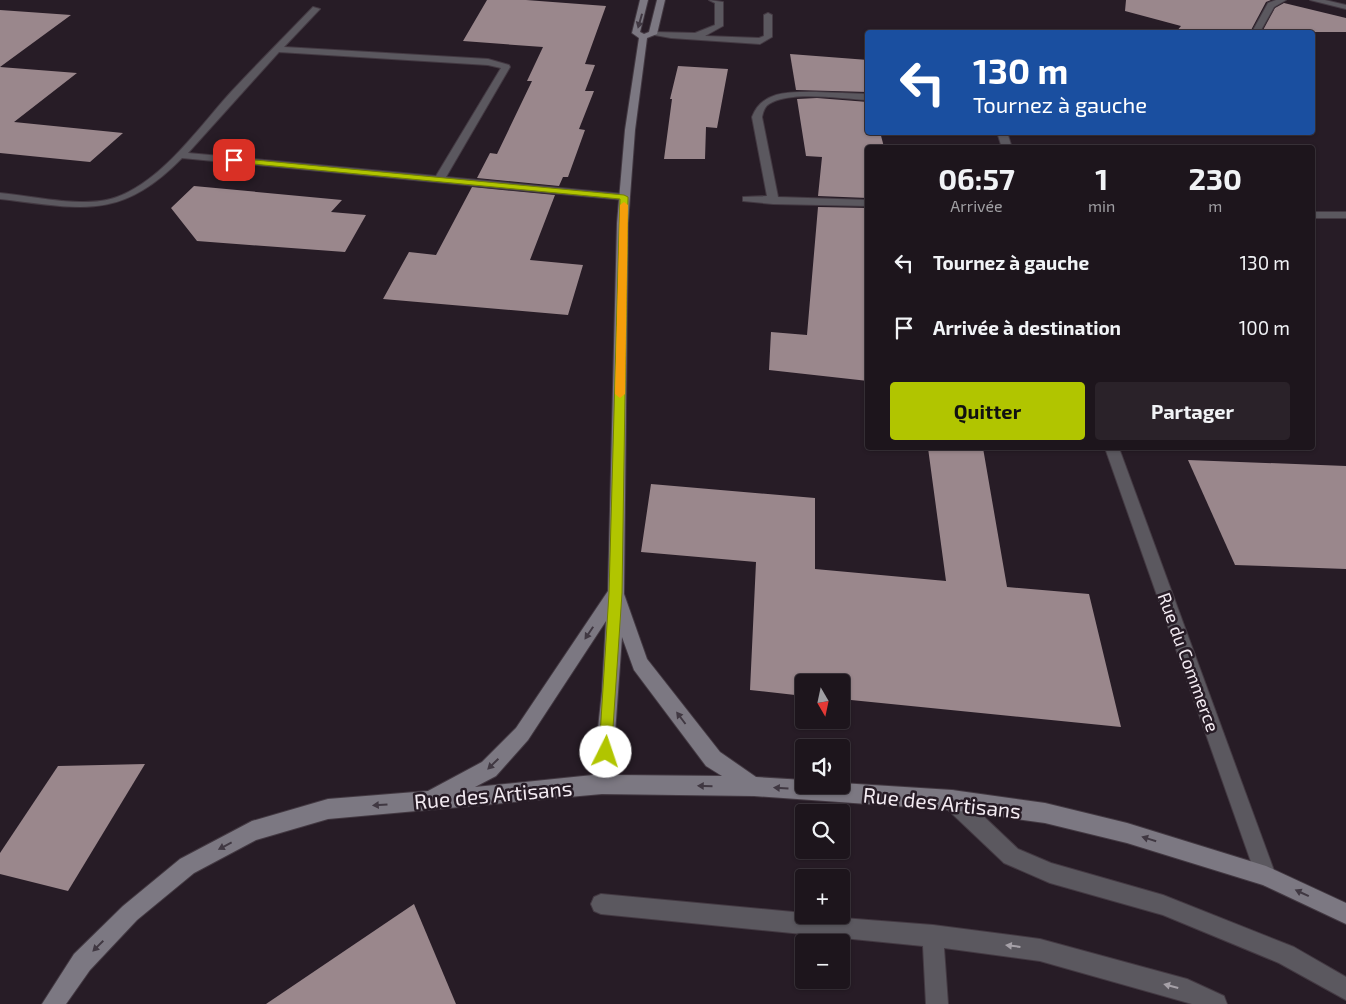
<!DOCTYPE html>
<html lang="fr">
<head>
<meta charset="utf-8">
<style>
  :root { --surface:#1d151c; --page:#2a2229; --text:#f1f3f6; --muted:#a09fa3; --line:#3b343b; --accent:#b1c500 }
  body { margin:0; font-family:"Exo 2",sans-serif; background:var(--page); color:var(--text); height:100vh; display:flex; flex-direction:column; font-size:19px; white-space:nowrap }
  * { box-sizing:border-box; margin:0 }
  p { font-size:16px; color:var(--muted) }
  .icon { flex:none; width:28px; height:28px; fill:none; stroke:currentColor; stroke-width:2; stroke-linecap:round; stroke-linejoin:round }
  .map { position:relative; flex:1; overflow:hidden }
  .panel { position:absolute; left:865px; top:145px; width:450px; height:305px; display:flex; flex-direction:column; background:var(--surface); border-radius:5px; box-shadow:0 1px 4px #0004,0 0 0 1px var(--line) }
  .panel>* { flex:none }
  .guide { position:absolute; left:865px; top:30px; width:450px; height:105px; border-radius:5px; box-shadow:0 1px 4px #0004,0 0 0 1px var(--line); background:#1a4fa0; color:#fff; overflow:hidden }
  .needle { width:32px; rotate:171deg }
  .tools { position:absolute; left:795px; top:674px; display:grid; gap:10px }
  .tools a { display:grid; place-items:center; width:55px; height:55px; border-radius:5px; background:var(--surface); box-shadow:0 1px 4px #0004,0 0 0 1px var(--line); font-size:25px }
  .pin { position:absolute; display:grid; place-items:center; width:42px; height:42px; color:#fff; margin:-21px; border-radius:10px; box-shadow:0 2px 8px #0006 }
  .me { position:absolute; width:55px; margin:-28px; rotate:4deg; stroke-linejoin:round; filter:drop-shadow(0 0 4px #0008) }
  .turn { display:flex; align-items:center; gap:18px; height:105px; padding:0 25px; font-size:22px }
  .turn .icon { width:65px; height:65px; stroke-width:2.5 }
  .turn b { display:block; font-size:35px; line-height:42px }
  .eta { display:flex; justify-content:space-evenly; align-items:center; height:85px; text-align:center }
  .eta b { font-size:30px; font-weight:700; line-height:35px }
  .cta { display:flex; gap:10px; margin-top:auto; padding:10px 25px }
  .cta a { flex:1; height:58px; border-radius:5px; background:var(--accent); color:#111; font-size:20px; font-weight:700; line-height:58px; text-align:center }
  .cta a+a { background:var(--page); color:var(--text) }
  ul { padding:0; list-style:none }
  li { display:flex; align-items:center; gap:15px; height:65px; padding:0 25px }
  li div { flex:1 }
  li b { display:block; font-size:19px }
  li em { font-style:normal }
  .map>svg:first-child { display:block }
  .building { fill:#9a878c }
  .lines { fill:none; stroke-linecap:round; stroke-linejoin:round }
  .lane-casing { stroke:#433942; stroke-width:2 }
  .street-casing { stroke:#433942; stroke-width:2 }
  .secondary-casing { stroke:#433942; stroke-width:2 }
  .lane { fill:#5b585f; fill-rule:evenodd }
  .street { fill:#5b585f; fill-rule:evenodd }
  .secondary { fill:#7c7882; fill-rule:evenodd }
  .oneway { fill:#403842 }
  .oneway2 { fill:#a6a1a8 }
  .route { fill:#b1c500; stroke:#738000 }
  .slow { fill:#f59e0b }
  .labels { text-anchor:middle; dominant-baseline:central; stroke-width:5; stroke-linejoin:round; paint-order:stroke }
  .street-label { font-size:18px; fill:#f2eaf1; stroke:#271c26 }
  .near-street-label { font-size:21px; fill:#f2eaf1; stroke:#271c26 }
</style>
</head>
<body>
<div class="map">
<svg width="1346" height="1004" viewBox="0 0 1346 1004">
  <rect width="100%" height="100%" fill="#271c26"/>
  <!-- building -->
  <g class="building">
    <path d="M487 0H526L606 6 585 64 595 65 585 91H594L579 129 585 130 568 177H563L559 186 477 178 490 153 497 154 532 81H527L543 47 463 41Z"/>
    <path d="M1126 0H1271L1266 2 1250 32H1176L1181 26 1125 11Z"/>
    <path d="M1284 3 1346 18V32H1262L1275 8Z"/>
    <path d="M0 10 71 15 0 67 77 73 14 122 123 133 90 162 0 153Z"/>
    <path d="M790 54 868 60V92L796 90Z"/>
    <path d="M678 66 728 69 717 128 706 127 705 159H664L672 99H670Z"/>
    <path d="M817 98 868 102V132H880L884 147H868V198L818 196 822 157 806 156 797 99Z"/>
    <path d="M194 186 342 200 331 212 366 215 345 252 197 241 171 208Z"/>
    <path d="M472 187 555 195 530 260 583 265 568 315 383 299 409 252 436 255Z"/>
    <path d="M818 207 868 208V381L769 370 771 332 807 335Z"/>
    <path d="M928 448H983L1007 587 1089 594 1121 727 841 699V682H804V696L750 690 756 562 641 552 651 484 815 498V569L946 581Z"/>
    <path d="M1188 460 1346 466V569L1235 565Z"/>
    <path d="M145 764 68 891 0 874V853L58 766Z"/>
    <path d="M414 904 456 1004H266Z"/>
  </g>
  <g class="lines">
    <defs>
      <g id="lane">
        <path d="M709 0 723 2V26L705 36 759 38 764 36V15L768 13 772 15V37L760 44 671 38 649 34 653 32 695 33 715 25V3Z"/>
        <path d="M952 790 959 793 1018 849 1051 863 1163 895 1294 947 1346 977V1000L1279 963 1163 915 1050 883 1004 863 945 807 942 800 945 793Z"/>
        <path d="M601 894 804 913V915L933 925 1040 939 1187 979 1224 996 1227 1004H1192L1040 961 944 948 948 1004H926L923 946 601 914 594 911 591 904 594 897Z"/>
      </g>
      <g id="street">
        <path d="M1276 0H1286L1274 7 1260 32H1252L1268 3Z"/>
        <path d="M1310 0H1325L1346 5V9Z"/>
        <path d="M313 7 320 9 284 47 488 59 509 65 510 67 446 177 624 194 629 197 624 200 182 158C119 222 81 208 0 199V193C33 196 86 209 117 197 163 180 199 127 231 92 258 63 286 35 313 7ZM279 52 488 65 501 68 436 176 188 153Z"/>
        <path d="M816 92 868 94V100C843 99 790 90 769 104 765 106 763 112 762 117L778 197 868 200V206L773 204 743 201V197L767 196 752 117C762 90 791 92 816 92Z"/>
        <path d="M997 132H1007L1012 148H1002Z"/>
        <rect x="1312" y="212" width="34" height="6"/>
        <path d="M1105 448H1119L1276 876 1273 883 1266 886 1259 883 1256 876Z"/>
      </g>
      <path id="secondary" d="M640 0H648L640 32 644 34 649 32 657 0H665L657 34 647 38 635 130 628 223 624 594 647 659 720 752 756 777 804 780V785H841V783L952 790 1045 803 1127 823 1266 866 1346 903V924L1263 885 1127 843 1045 823 952 810 754 796 602 794 328 819 256 840 194 873 137 920 90 970 66 1004H42L74 954 123 906 180 859 252 821 328 799 428 791 482 762 516 728 608 591 617 223 625 130 639 38 632 33ZM606 621 602 691 593 775 475 787 496 776 528 740ZM622 637 634 670 706 766 722 776 612 775Z"/>
    </defs>
    <!-- lane casing -->
    <use href="#lane" class="lane-casing"/>
    <!-- street casing -->
    <use href="#street" class="street-casing"/>
    <!-- secondary casing -->
    <use href="#secondary" class="secondary-casing"/>
    <!-- lane -->
    <use href="#lane" class="lane"/>
    <!-- street -->
    <use href="#street" class="street"/>
    <!-- secondary -->
    <use href="#secondary" class="secondary"/>
  </g>
  <!-- one-way arrows -->
  <defs><path id="oneway-solid" d="M-6-.8H1V-3.2L6.5 0L1 3.2V.8H-6Z" transform="scale(1.25)"/></defs>
  <g class="oneway">
    <use href="#oneway-solid" transform="translate(640 21) rotate(106)"/>
    <use href="#oneway-solid" transform="translate(589 633) rotate(124)"/>
    <use href="#oneway-solid" transform="translate(681 718) rotate(-127)"/>
    <use href="#oneway-solid" transform="translate(493 764) rotate(136)"/>
    <use href="#oneway-solid" transform="translate(705 786) rotate(-179)"/>
    <use href="#oneway-solid" transform="translate(781 788) rotate(-176)"/>
    <use href="#oneway-solid" transform="translate(380 805) rotate(176)"/>
    <use href="#oneway-solid" transform="translate(1149 839) rotate(-163)"/>
    <use href="#oneway-solid" transform="translate(225 846) rotate(152)"/>
    <use href="#oneway-solid" transform="translate(1302 893) rotate(-155)"/>
    <use href="#oneway-solid" transform="translate(98 946) rotate(135)"/>
  </g>
  <g class="oneway2">
    <use href="#oneway-solid" transform="translate(1013 946) rotate(-173)"/>
    <use href="#oneway-solid" transform="translate(1171 986) rotate(-165)"/>
  </g>
  <!-- route -->
  <path class="route" d="M234 158 624 195 628 197 622 593 611 757 606 760 601 757 599 752 609 593 620 199 232 162 231 160Z"/>
  <!-- slow -->
  <path class="slow" d="M624 202 628 205 625 394 620 398 615 394 620 205Z"/>
  <g class="labels">
    <!-- street labels -->
    <g class="street-label">
      <text transform="translate(1189 662) rotate(70)">Rue du Commerce</text>
    </g>
    <!-- near-street labels -->
    <g class="near-street-label">
      <text transform="translate(493 794) rotate(-5)">Rue des Artisans</text>
      <text transform="translate(942 802) rotate(6)">Rue des Artisans</text>
    </g>
  </g>
</svg>
<div class="tools">
<a><svg class="needle" viewBox="-14 -14 28 28"><path d="M0-13l5 13h-10z" fill="#e53935"/><path d="M0 13l5-13h-10z" fill="#a09fa3"/></svg></a>
<a><svg class="icon" aria-label="sound" viewBox="0 0 24 24"><path d="M4 9h4l5-4v14l-5-4H4zM17 9q2 3 0 6"/></svg></a>
<a><svg class="icon" aria-label="search" viewBox="0 0 24 24"><circle cx="10" cy="10" r="6"/><path d="M15 15l6 6"/></svg></a>
<a>+</a>
<a>−</a>
</div>
<div class="pin" style="left:234px;top:160px;background:#d93025"><svg class="icon" aria-label="arrive" viewBox="0 0 24 24"><path d="M6 21V4h12l-3 4 3 4H6"/></svg></div>
<svg class="me" style="left:606px;top:752px" viewBox="-20 -20 40 40"><circle r="19" fill="#fff"/><path d="M0-13L10 11 0 6-10 11z" fill="#b1c500"/></svg>
<div class="guide">
<div class="turn"><svg class="icon" aria-label="left" viewBox="0 0 24 24"><path d="M17 20v-9H6M10 6l-5 5 5 5"/></svg><div><b>130 m</b>Tournez à gauche</div></div>
</div>
<section class="panel">
<div class="eta">
<div><b>06:57</b><p>Arrivée</p></div>
<div><b>1</b><p>min</p></div>
<div><b>230</b><p>m</p></div>
</div>
<ul>
<li><svg class="icon" aria-label="left" viewBox="0 0 24 24"><path d="M17 20v-9H6M10 6l-5 5 5 5"/></svg><div><b>Tournez à gauche</b></div><em>130 m</em></li>
<li><svg class="icon" aria-label="arrive" viewBox="0 0 24 24"><path d="M6 21V4h12l-3 4 3 4H6"/></svg><div><b>Arrivée à destination</b></div><em>100 m</em></li>
</ul>
<div class="cta"><a>Quitter</a><a>Partager</a></div>
</section>
</div>
</body>
</html>
